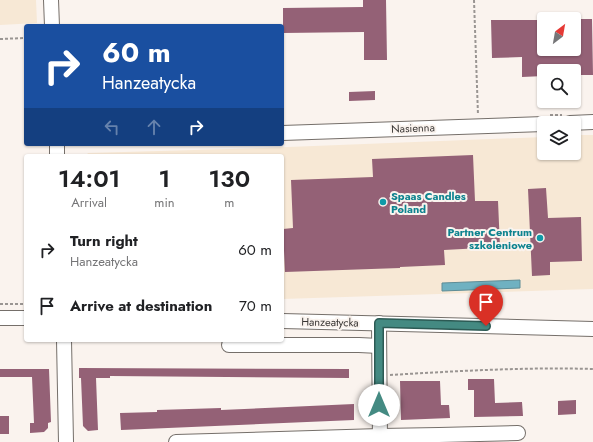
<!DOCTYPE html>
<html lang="en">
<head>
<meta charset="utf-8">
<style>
  :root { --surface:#fff; --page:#f2f2f2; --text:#202124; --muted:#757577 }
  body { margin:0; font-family:Jost,sans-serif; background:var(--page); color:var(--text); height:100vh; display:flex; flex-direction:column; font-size:15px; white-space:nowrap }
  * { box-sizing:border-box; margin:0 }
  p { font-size:13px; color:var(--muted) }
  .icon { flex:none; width:22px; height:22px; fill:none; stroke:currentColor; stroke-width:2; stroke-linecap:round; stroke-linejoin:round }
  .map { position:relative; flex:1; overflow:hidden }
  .panel { position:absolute; left:24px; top:154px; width:260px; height:188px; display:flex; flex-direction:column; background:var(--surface); border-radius:4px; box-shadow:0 1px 3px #0004 }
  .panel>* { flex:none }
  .guide { position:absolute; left:24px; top:24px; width:260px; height:122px; border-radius:4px; box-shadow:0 1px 3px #0004; background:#1a4fa0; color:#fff; overflow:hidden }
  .needle { width:26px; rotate:31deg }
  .buttons { position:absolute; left:537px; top:12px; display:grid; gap:8px }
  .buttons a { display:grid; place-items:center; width:44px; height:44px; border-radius:4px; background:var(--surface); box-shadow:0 1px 3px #0004; font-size:20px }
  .pin { position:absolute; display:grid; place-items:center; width:34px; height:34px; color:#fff; margin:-41px -17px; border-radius:50% 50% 50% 0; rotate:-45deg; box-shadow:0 0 4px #0007 }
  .pin .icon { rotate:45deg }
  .me { position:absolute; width:44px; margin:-22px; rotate:0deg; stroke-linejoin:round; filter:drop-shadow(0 0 3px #0008) }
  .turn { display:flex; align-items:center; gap:14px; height:84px; padding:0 12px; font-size:18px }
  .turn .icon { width:52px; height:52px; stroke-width:2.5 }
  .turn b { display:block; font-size:28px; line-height:34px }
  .lanes { display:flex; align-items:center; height:38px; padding:0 12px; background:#0003; justify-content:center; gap:20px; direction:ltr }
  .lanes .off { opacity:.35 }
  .eta { display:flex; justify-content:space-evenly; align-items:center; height:68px; text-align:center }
  .eta b { font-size:24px; font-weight:600; line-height:28px }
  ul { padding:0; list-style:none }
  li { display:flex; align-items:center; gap:12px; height:56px; padding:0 12px }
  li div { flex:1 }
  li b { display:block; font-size:15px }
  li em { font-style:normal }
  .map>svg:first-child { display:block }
  .industrial { fill:#f7e8d5 }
  .water { fill:#6fb1c1; stroke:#5e8c96 }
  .building { fill:#946176 }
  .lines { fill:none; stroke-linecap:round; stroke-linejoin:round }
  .minor-casing { stroke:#756f6a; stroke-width:16 }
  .path { stroke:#9a9592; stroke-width:2; stroke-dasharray:3 2; stroke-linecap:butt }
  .minor { stroke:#fff; stroke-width:14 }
  .route-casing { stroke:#2c5a54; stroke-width:10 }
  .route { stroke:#448a82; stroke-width:7 }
  .culture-dot { fill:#0f9aa8; stroke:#faf3ee; stroke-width:1.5 }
  .labels { text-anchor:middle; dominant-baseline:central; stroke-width:4; stroke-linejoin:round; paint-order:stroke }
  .street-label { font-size:11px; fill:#383533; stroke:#faf3ee }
  .culture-label { font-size:11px; font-weight:bold; fill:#0d838f; stroke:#faf3ee; text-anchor:start }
</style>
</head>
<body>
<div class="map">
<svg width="593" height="442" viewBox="0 0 593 442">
  <rect width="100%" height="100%" fill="#faf3ee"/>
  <!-- industrial -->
  <g class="industrial">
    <path d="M0 0H36L37 23 0 25Z"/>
    <path d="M574 135H593V289L282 299V156H86L88 153 263 148 544 137V153H574Z"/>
  </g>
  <!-- water -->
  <path class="water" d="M520 280V288L442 291V283Z"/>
  <!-- building -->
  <g class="building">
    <path d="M363 0H386L387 60H364V32L283 33V8L363 7Z"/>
    <path d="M574 19H592L593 75H574V71H544V76L522 77V57L492 58 491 20H544V49H574Z"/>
    <path d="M375 91V100L349 101V92Z"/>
    <path d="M473 155 475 201H498L500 247 444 250 445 265 400 267V268L285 272 283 229 293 228 291 180 373 177 372 159Z"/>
    <path d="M546 188 548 218 581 217 582 261 550 262V275L532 276 528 189Z"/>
    <path d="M79 368 349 369V378L110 376V378H96L98 430 88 431 83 426 81 378H79Z"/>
    <path d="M0 369H49L51 422 48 423V428L44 432 30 433V423H34L32 377H0Z"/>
    <path d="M468 379H494L495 403 522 402 523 416 474 417V390H468Z"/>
    <path d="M400 381H440L441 405H449L450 418 401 420Z"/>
    <path d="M576 400V414L558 415V401Z"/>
    <path d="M354 404V420L121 430 120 413 157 412V410L221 408V410Z"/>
    <rect x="0" y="416" width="9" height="18"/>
  </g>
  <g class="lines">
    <defs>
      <g id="minor">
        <path d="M51 0 52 26"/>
        <path d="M570 123 593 122"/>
        <path d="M282 133 544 124"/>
        <path d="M57 144V156"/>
        <path d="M0 318H26"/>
        <path d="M282 321 593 329"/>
        <path d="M379 323 380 442"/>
        <path d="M64 340 66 442"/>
        <path d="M229 345H359L379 346"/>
        <path d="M176 442 380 436 439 435 518 433"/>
      </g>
    </defs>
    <!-- minor casing -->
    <use href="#minor" class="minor-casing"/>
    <!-- path -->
    <g class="path">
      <path d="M474 0 478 115"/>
      <path d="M0 39 26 38"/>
      <path d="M550 115H562"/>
      <path d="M0 304H26"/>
      <path d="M390 375C458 371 525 367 593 369"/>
    </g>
    <!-- minor -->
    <use href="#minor" class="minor"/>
  </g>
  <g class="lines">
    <defs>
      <path id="route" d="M379 405V323L486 326"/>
    </defs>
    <!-- route casing -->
    <use href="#route" class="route-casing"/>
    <!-- route -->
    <use href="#route" class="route"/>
  </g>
  <!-- markers -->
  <g class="culture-dot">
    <circle cx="383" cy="202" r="4"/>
    <circle cx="540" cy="238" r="4"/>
  </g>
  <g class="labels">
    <!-- street labels -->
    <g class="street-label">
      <text transform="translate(413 128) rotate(-2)">Nasienna</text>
      <text transform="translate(330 322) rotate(1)">Hanzeatycka</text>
    </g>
    <!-- culture labels -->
    <g class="culture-label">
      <text x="391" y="196">Spaas Candles<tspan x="391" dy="13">Poland</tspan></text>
      <text x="532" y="232" text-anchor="end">Partner Centrum<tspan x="532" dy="13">szkoleniowe</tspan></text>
    </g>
  </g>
</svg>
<div class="buttons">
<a><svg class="needle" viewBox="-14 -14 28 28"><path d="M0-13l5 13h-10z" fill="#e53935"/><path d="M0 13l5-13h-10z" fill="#757577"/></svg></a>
<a><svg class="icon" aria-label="search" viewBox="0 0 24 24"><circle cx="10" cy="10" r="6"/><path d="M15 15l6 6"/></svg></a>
<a><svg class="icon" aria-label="layers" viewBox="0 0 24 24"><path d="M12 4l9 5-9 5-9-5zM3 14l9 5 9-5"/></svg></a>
</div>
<div class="pin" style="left:486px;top:326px;background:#d93025"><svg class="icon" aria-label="arrive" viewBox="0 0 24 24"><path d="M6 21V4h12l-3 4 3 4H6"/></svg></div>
<svg class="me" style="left:379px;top:405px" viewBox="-20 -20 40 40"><circle r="19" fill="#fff"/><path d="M0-13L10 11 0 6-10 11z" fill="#448a82"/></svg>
<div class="guide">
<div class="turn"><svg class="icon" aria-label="right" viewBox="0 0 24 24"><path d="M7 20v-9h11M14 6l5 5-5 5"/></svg><div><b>60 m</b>Hanzeatycka</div></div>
<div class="lanes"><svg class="icon off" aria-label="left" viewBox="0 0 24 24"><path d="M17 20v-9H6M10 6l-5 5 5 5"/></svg><svg class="icon off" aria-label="ahead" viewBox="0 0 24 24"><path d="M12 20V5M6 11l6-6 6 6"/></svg><svg class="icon" aria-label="right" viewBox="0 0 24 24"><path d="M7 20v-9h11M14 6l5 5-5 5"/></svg></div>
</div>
<section class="panel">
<div class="eta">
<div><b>14:01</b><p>Arrival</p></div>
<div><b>1</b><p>min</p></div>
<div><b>130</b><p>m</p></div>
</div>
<ul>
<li><svg class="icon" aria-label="right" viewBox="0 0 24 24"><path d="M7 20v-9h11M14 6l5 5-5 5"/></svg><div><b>Turn right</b><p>Hanzeatycka</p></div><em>60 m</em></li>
<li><svg class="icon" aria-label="arrive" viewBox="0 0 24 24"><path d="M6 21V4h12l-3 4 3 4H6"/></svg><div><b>Arrive at destination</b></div><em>70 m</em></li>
</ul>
</section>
</div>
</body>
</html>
